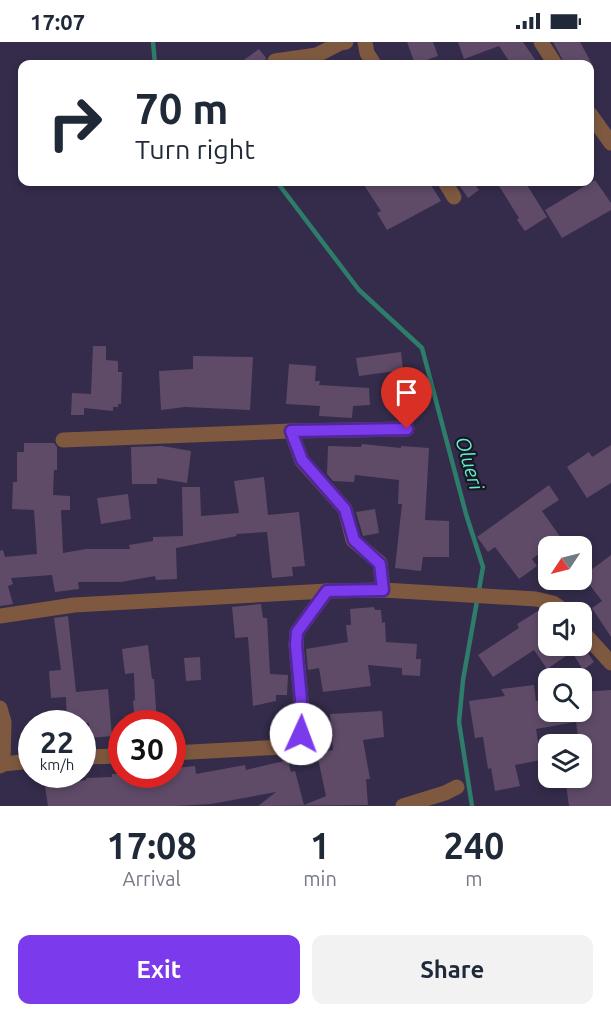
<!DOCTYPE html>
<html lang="en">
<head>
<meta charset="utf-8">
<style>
  :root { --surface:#fff; --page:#f2f2f3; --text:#1f2937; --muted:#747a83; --accent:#7c3aed }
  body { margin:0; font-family:Ubuntu,sans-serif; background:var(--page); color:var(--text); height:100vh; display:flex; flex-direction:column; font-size:22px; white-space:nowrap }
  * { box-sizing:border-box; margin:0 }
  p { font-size:20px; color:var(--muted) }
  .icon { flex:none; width:33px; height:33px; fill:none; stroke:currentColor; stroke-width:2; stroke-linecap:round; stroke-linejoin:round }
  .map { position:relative; height:764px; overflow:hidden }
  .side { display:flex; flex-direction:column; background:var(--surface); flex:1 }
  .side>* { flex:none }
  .top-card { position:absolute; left:18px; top:18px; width:576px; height:126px; border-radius:12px; box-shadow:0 3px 9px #0003; background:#fff; color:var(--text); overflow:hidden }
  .needle { width:39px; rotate:235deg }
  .controls { position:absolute; left:538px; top:494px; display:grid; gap:12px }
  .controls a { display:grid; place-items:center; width:54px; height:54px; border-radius:12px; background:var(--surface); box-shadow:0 3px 9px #0003; font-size:30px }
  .speed { position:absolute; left:18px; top:668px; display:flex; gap:12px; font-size:30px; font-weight:700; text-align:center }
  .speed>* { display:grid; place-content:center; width:78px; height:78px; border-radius:50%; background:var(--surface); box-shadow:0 3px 9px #0003; line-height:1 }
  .speed small { font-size:15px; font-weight:400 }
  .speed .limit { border:9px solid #d22; background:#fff; color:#111 }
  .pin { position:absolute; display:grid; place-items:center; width:51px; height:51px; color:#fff; margin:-62px -26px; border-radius:50% 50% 50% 0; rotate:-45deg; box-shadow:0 0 6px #0007 }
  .pin .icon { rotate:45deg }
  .me { position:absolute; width:66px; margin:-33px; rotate:2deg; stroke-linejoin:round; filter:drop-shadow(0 0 4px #0008) }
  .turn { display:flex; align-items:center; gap:21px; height:126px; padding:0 18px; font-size:27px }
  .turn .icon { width:78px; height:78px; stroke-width:2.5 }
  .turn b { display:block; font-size:42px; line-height:51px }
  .eta { display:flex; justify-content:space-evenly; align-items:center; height:102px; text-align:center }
  .eta b { font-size:36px; font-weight:700; line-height:42px }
  .action { display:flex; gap:12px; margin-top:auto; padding:12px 18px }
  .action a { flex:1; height:69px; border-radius:12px; background:var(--accent); color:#fff; font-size:24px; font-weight:700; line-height:69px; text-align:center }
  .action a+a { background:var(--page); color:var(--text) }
  .status { display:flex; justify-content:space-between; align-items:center; height:42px; padding:0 30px; background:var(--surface); direction:ltr }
  .status svg { height:16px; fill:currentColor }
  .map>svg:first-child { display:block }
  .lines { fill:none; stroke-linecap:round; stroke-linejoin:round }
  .stream { stroke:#2d7d6a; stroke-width:4.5 }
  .building { fill:#5f4b68 }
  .minor { stroke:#7e5940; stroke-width:15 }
  .route-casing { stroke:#51269a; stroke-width:15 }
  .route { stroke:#7c3aed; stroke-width:10 }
  .labels { text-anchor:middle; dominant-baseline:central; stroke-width:4.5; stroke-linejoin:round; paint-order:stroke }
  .water-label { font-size:20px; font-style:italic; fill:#5ef0ce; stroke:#1a1725 }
</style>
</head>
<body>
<div class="status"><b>17:07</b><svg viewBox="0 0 49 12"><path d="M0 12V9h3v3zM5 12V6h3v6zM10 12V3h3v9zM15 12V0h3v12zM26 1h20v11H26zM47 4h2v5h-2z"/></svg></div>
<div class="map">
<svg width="611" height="764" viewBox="0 0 611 764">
  <rect width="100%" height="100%" fill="#342c4a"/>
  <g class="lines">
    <!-- stream -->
    <g class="stream">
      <path d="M153 0 155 22"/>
      <path d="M277 140 359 248 422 306 466 472 483 525 463 638 459 680 472 764"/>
    </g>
  </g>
  <!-- building -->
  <g class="building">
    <path d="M407 0H433L438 14 415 22Z"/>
    <path d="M458 0H523L538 22H511L499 4 464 17Z"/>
    <path d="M553 0H580L592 22H565Z"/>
    <path d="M259 7 266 16 265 19 261 22H238Z"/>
    <path d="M595 138 611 161V168L562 196 545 168Z"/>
    <path d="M362 140H429L441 159 387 188 377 171 381 169Z"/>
    <path d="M457 140H473L479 148 468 156Z"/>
    <path d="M506 140H525L547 175 525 189 517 178 519 176 499 144Z"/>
    <path d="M93 304H106V318L118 319V330H122L121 362H118V365H113V369L84 366V373H71L72 351 91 352Z"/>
    <path d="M401 310 403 328 359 334 356 316Z"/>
    <path d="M193 314 253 315 250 368 185 365 161 368 159 329 193 327Z"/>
    <path d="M289 322 316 324 315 339H320L319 343 369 346 370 363 353 364 352 376 319 374 320 364 286 362Z"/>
    <path d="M24 401H54L57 405V428H54L53 453 70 454V468H61L63 511 86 507H130L129 503 153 499V495L183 494 182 445H200L201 474 239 471 234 439 264 435 268 473 299 470 305 524 292 525 293 534 272 536 267 490 236 492 237 494 176 506 177 537 156 538 155 534 121 540H78L79 547 55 550 52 533 11 536 13 542 8 544 13 562 0 564V509L3 508 5 515 37 512 34 468 12 467 13 440H17V410H24Z"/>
    <path d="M362 402 401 406V404L429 406 425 478 449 479V515H423L421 529 395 526 402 462H398L399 438 355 433 354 440 333 439 327 432 328 404 361 405Z"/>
    <path d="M611 403V441L587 456 567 425 589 410 592 415Z"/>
    <path d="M162 404 191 409 187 441 157 436V442H132L131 405Z"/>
    <path d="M549 443 559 458 542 469 561 496 532 517 537 524 519 537 495 505 488 510 477 495Z"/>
    <path d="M128 452 131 477 101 482 97 456Z"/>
    <path d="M375 467 379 491 363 494 356 470Z"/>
    <path d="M611 513V595L592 566 602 559 583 534Z"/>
    <path d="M261 562 263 576H267L270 632 288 633 287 653H276V659L253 664 248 595 235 596 232 565Z"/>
    <path d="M374 565 375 568H381L382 581 385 580 386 600 417 602 416 617H421L420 634 402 633V626L368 623 371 644 323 650 319 626 308 628 306 607 348 600 346 583H351L350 567Z"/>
    <path d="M538 569 549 585V603H582L594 620 583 628 572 610 547 627 534 608 493 635 478 613 519 586 517 582Z"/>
    <path d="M68 574 76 650 108 647 112 694 90 696 89 681H67L66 655 51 656 49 629 61 628 54 576Z"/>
    <path d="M148 603 152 637H154L157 681H135L133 659 135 658 134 631 125 632 122 607Z"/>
    <path d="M200 615 201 638 186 639 184 616Z"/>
    <path d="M534 643 536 659 549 657V669H582V650L611 648V764H569L565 735H582V702H579L576 680 536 687 541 718 515 723 520 744 495 749 491 726 488 727 483 695 475 696 469 659 505 654 501 647Z"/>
    <path d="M382 669 384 695 363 698 370 737H366L368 763 258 764 276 750 211 762 176 764H48L45 744 86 738V736L112 735V732H176V726L195 724 196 732 245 723 246 728 288 718 291 730 295 729 304 763 326 754 317 712 333 708 330 672Z"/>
  </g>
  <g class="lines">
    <!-- minor -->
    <g class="minor">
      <path d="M365 0 367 11 374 22"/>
      <path d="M541 0 555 22"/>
      <path d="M275 19 317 13 340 1 346 0"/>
      <path d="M590 72 611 101"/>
      <path d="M445 140 454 155"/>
      <path d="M291 389 302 419 345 467 353 498 380 521 383 548"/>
      <path d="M63 398 291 389 407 387"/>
      <path d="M0 574 74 563 327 549 383 548 536 557 553 561 566 570"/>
      <path d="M582 589 611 621"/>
      <path d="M0 666 4 680 3 722 0 724"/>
      <path d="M172 711 284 705C297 700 300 693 303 680L296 603 297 590 327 549"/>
      <path d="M82 715 122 714"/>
      <path d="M3 722 32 719"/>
      <path d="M403 764 445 751 457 745"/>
    </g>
  </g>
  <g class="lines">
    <defs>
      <path id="route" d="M301 692 303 680 296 603 297 590 327 549 383 548 380 522 354 498 345 467 302 418 291 389 407 387"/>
    </defs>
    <!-- route casing -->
    <use href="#route" class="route-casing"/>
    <!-- route -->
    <use href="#route" class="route"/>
  </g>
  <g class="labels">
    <!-- water labels -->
    <g class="water-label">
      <text transform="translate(470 421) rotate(74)">Olueri</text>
    </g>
  </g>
</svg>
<div class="controls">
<a><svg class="needle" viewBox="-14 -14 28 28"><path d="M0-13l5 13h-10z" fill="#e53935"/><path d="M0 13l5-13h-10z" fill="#747a83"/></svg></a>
<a><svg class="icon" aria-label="sound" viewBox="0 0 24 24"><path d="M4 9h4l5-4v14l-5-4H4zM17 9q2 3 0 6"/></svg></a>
<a><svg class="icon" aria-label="search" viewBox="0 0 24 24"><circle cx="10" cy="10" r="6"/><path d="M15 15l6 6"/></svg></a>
<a><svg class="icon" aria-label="layers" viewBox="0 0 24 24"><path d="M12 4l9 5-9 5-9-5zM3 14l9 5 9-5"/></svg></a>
</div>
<div class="speed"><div>22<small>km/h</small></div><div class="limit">30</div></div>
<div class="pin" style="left:407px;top:387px;background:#d93025"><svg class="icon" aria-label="arrive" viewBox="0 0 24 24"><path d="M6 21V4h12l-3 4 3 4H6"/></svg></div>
<svg class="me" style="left:301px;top:692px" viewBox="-20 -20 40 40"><circle r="19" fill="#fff"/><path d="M0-13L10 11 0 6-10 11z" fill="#7c3aed"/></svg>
<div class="top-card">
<div class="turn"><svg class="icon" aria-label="right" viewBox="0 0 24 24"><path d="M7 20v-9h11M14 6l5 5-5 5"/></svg><div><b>70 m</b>Turn right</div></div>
</div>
</div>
<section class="side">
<div class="eta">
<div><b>17:08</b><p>Arrival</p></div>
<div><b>1</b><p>min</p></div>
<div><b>240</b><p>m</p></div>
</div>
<div class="action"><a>Exit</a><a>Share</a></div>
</section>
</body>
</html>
